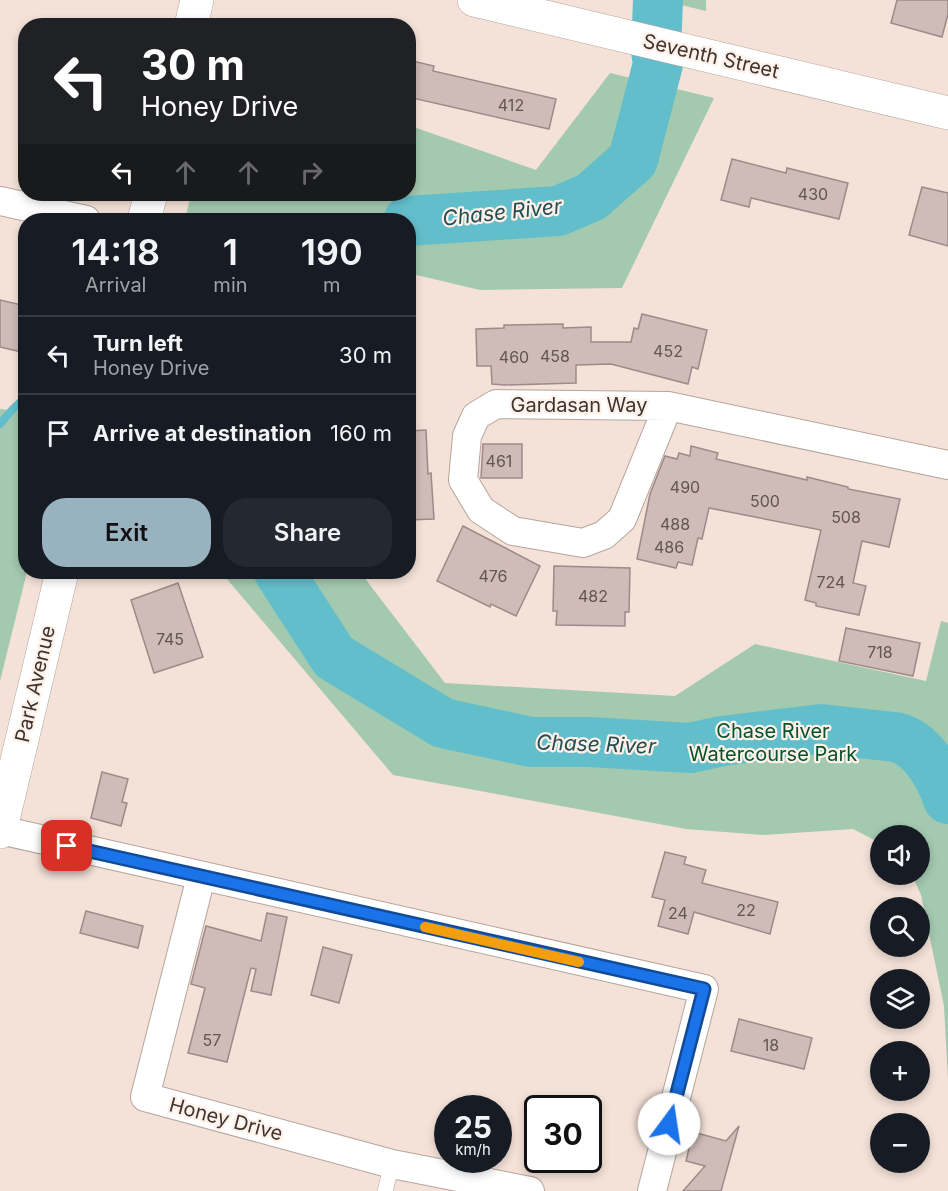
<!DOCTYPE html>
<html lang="en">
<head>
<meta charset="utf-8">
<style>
  :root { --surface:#171b24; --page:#242831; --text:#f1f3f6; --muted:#9ea1a6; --line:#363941; --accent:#99b2c0 }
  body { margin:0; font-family:Inter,sans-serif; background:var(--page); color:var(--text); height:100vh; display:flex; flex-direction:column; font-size:22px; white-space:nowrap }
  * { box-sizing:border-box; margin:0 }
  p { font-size:20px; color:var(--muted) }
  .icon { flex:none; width:33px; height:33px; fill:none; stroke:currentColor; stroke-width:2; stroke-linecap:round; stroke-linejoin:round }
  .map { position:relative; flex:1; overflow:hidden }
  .drawer { position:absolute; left:18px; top:213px; width:398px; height:366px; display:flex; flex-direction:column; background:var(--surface); border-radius:24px; box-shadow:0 3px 9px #0003 }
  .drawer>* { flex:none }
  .top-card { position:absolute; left:18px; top:18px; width:398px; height:183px; border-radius:24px; box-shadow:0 3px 9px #0003; background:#202124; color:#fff; overflow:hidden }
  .buttons { position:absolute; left:870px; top:825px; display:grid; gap:12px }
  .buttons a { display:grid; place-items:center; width:60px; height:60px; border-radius:50%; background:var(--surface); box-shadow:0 3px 9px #0003; font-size:30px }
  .speed { position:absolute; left:434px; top:1095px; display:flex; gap:12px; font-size:30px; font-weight:700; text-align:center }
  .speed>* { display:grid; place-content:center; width:78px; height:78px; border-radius:50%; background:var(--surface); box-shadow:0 3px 9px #0003; line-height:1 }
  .speed small { font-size:15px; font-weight:400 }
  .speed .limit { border:3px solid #111; border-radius:9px; background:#fff; color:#111 }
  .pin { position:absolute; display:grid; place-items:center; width:51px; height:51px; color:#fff; margin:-26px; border-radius:12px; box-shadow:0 3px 9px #0006 }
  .me { position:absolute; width:66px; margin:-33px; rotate:14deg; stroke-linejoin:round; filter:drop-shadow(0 0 4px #0008) }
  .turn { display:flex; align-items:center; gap:21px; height:126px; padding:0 24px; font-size:27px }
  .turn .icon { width:78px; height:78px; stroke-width:2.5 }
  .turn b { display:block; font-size:42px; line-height:51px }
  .lanes { display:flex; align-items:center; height:57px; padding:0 24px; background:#0003; justify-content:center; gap:30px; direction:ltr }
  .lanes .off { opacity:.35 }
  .eta { display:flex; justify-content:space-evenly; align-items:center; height:102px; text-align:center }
  .eta b { font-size:36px; font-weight:600; line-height:42px }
  .cta { display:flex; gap:12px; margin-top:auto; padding:12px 24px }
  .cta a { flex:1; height:69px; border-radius:24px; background:var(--accent); color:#111; font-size:24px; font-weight:600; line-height:69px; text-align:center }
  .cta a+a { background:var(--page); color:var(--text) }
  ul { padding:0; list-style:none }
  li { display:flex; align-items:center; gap:18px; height:78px; padding:0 24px; border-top:2px solid var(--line) }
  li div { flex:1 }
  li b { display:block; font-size:22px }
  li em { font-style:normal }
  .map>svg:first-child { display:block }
  .green { fill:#a3c9af }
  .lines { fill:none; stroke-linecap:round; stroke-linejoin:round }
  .stream { stroke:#63becb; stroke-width:8 }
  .river { stroke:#63becb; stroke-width:50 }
  .building { fill:#cfbbb8; stroke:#9e8a88; stroke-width:1.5 }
  .service-casing { stroke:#b6a59c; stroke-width:16 }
  .minor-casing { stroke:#b6a59c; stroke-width:30 }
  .tertiary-casing { stroke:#b6a59c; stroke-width:34 }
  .service { stroke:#fff; stroke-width:15 }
  .minor { stroke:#fff; stroke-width:28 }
  .tertiary { stroke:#fff; stroke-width:33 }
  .route-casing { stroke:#114b97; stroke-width:15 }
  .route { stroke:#1a73e8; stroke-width:10 }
  .slow { stroke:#f59e0b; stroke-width:10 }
  .labels { text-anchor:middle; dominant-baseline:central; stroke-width:4.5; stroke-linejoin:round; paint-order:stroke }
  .number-label { font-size:16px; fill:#615653 }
  .street-label { font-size:20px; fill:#3c3531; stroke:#fff0e8 }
  .park-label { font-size:20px; fill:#05532d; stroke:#fff0e8 }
  .water-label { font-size:21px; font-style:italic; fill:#244d53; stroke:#fff0e8 }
</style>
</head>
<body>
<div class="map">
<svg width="948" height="1191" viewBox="0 0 948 1191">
  <rect width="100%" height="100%" fill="#f4e2d8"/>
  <!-- green -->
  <g class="green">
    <path d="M660 0H706V11Z"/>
    <path d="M610 73 714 98 622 288 480 290 408 273V220H185L191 194H408V125L536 170Z"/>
    <path d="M0 409 25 412 27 572 0 681Z"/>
    <path d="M221 572H360L445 683 675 696 755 644 926 681 941 621 948 623V1080L944 1006 921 895 912 875 920 874V836L894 835 892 832 890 835 880 836V843L853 829 763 835 686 829 393 775Z"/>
  </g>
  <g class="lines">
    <!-- stream -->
    <path class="stream" d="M0 424 12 410 26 397"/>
    <!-- river -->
    <g class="river">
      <path d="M408 221 558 211 591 197 633 160 658 64 656 51 658 0"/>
      <path d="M279 572 334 657 443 723 531 742H590L690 748 722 741 821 729 895 737C922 743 940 775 948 799"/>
    </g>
  </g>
  <!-- building -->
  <g class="building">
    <path d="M897 0H948V14L942 37 891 23Z"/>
    <path d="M408 60 434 66 433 71 556 99 549 129 408 97Z"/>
    <path d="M732 159 786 173 787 168 848 183 839 219 751 198 749 207 721 200Z"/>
    <path d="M922 187 948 193V246L909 235Z"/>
    <path d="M0 300 26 306V353L0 347Z"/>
    <path d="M642 314 707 330 698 369 692 367 688 384 611 364 576 365V383L505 385 492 384 491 366H477L476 329 504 328V325L563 324V328L591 327V342H631L634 328 638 329Z"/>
    <path d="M426 430 428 474 431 473 434 519 408 520V431Z"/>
    <path d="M483 444H522V478H481Z"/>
    <path d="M691 446 718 453 716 459 807 480V477L848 487V489L900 499 889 547 862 541 853 583 866 586 859 615 816 606V603L805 600 821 530 709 508 702 539 698 538 692 565 678 562 676 568 637 559 650 494 665 456 677 459 679 453 690 456Z"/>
    <path d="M463 526 540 566 516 616 491 604 490 607 437 581Z"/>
    <path d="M554 566 630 568 629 612H625V626L556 625 557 611H553Z"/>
    <path d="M178 583 203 657 154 673 131 600Z"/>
    <path d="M846 628 920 643 913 676 839 661Z"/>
    <path d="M102 772 128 779 122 802 127 803 121 826 91 818Z"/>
    <path d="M665 852 686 857 684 864 706 870 702 883 778 902 770 934 694 912 688 934 658 926 665 900 652 897Z"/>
    <path d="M86 911 143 926 138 948 80 933Z"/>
    <path d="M267 913 287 917 271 995 251 991 256 969 251 968 227 1062 188 1053 205 988 191 984 206 926 261 941Z"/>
    <path d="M323 947 352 955 339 1003 311 995Z"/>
    <path d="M739 1019 812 1038 804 1069 731 1051Z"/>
    <path d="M739 1126 721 1191H683L705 1166 686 1161 693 1132 726 1141Z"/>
  </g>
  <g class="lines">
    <defs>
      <path id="service" d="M385 1191 392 1164"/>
      <g id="minor">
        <path d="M0 201 86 220"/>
        <path d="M668 406 622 519 604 535 583 543 513 531 481 510 463 480 467 436 476 416 496 404 668 406 948 465"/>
        <path d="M0 830 704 989 652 1191"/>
        <path d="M201 877 145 1097 392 1164 530 1191"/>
      </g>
      <g id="tertiary">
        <path d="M474 0 948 113"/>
        <path d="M191 26 197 0"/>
        <path d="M144 220 151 194"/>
        <path d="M0 832 62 572"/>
      </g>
    </defs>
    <!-- service casing -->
    <use href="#service" class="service-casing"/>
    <!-- minor casing -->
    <use href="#minor" class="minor-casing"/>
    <!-- tertiary casing -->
    <use href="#tertiary" class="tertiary-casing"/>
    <!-- service -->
    <use href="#service" class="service"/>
    <!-- minor -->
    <use href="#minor" class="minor"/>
    <!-- tertiary -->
    <use href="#tertiary" class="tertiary"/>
  </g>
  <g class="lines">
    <defs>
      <path id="route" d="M67 846 704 989 669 1124"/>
    </defs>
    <!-- route casing -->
    <use href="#route" class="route-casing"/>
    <!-- route -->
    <use href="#route" class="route"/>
    <!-- slow -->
    <path class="slow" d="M425 927 579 962"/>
  </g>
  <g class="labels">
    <!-- number labels -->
    <g class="number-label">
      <text x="511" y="105">412</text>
      <text x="813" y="194">430</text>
      <text x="668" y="351">452</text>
      <text x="555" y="356">458</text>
      <text x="514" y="357">460</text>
      <text x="499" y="461">461</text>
      <text x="685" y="487">490</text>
      <text x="765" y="501">500</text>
      <text x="846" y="517">508</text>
      <text x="675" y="524">488</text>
      <text x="669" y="547">486</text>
      <text x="493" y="576">476</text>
      <text x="831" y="582">724</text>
      <text x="593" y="596">482</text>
      <text x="170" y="639">745</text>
      <text x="880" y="652">718</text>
      <text x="746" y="910">22</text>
      <text x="678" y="913">24</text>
      <text x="212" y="1040">57</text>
      <text x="771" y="1045">18</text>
    </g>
    <!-- street labels -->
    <g class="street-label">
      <text transform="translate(711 56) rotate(13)">Seventh Street</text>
      <text x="579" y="405">Gardasan Way</text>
      <text transform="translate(35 684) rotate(-77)">Park Avenue</text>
      <text transform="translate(226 1119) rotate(15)">Honey Drive</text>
    </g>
    <!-- park labels -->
    <g class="park-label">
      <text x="773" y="731">Chase River<tspan x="773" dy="23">Watercourse Park</tspan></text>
    </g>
    <!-- water labels -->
    <g class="water-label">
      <text transform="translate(502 212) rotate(-6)">Chase River</text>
      <text transform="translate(596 744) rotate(2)">Chase River</text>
    </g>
  </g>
</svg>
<div class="buttons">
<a><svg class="icon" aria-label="sound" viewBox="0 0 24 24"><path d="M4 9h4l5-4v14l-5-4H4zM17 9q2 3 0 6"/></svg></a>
<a><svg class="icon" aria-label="search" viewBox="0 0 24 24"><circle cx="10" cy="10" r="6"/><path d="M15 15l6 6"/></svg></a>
<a><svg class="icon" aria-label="layers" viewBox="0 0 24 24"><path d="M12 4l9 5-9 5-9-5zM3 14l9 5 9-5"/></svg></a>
<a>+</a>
<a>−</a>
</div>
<div class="speed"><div>25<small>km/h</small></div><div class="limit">30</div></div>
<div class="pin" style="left:67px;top:846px;background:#d93025"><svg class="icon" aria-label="arrive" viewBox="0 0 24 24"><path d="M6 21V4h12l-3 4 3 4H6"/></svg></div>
<svg class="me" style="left:669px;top:1124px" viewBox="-20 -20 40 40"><circle r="19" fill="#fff"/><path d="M0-13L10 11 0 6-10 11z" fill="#1a73e8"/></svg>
<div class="top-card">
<div class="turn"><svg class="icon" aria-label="left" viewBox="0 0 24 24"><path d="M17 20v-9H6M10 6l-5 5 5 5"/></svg><div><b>30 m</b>Honey Drive</div></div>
<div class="lanes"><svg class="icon" aria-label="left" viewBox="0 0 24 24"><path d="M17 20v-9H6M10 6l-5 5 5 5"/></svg><svg class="icon off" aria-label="ahead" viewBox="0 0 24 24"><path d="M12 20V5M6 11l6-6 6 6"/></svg><svg class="icon off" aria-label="ahead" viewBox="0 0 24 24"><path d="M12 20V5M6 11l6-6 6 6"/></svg><svg class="icon off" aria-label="right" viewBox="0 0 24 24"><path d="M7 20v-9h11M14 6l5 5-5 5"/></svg></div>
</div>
<section class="drawer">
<div class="eta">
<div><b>14:18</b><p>Arrival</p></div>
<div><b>1</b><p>min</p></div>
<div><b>190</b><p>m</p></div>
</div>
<ul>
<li><svg class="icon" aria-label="left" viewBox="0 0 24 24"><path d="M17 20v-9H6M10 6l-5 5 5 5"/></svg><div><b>Turn left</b><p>Honey Drive</p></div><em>30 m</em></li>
<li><svg class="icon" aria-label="arrive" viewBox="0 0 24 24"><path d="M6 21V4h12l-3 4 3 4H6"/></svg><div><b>Arrive at destination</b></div><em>160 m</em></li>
</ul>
<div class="cta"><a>Exit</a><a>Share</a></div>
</section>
</div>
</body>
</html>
